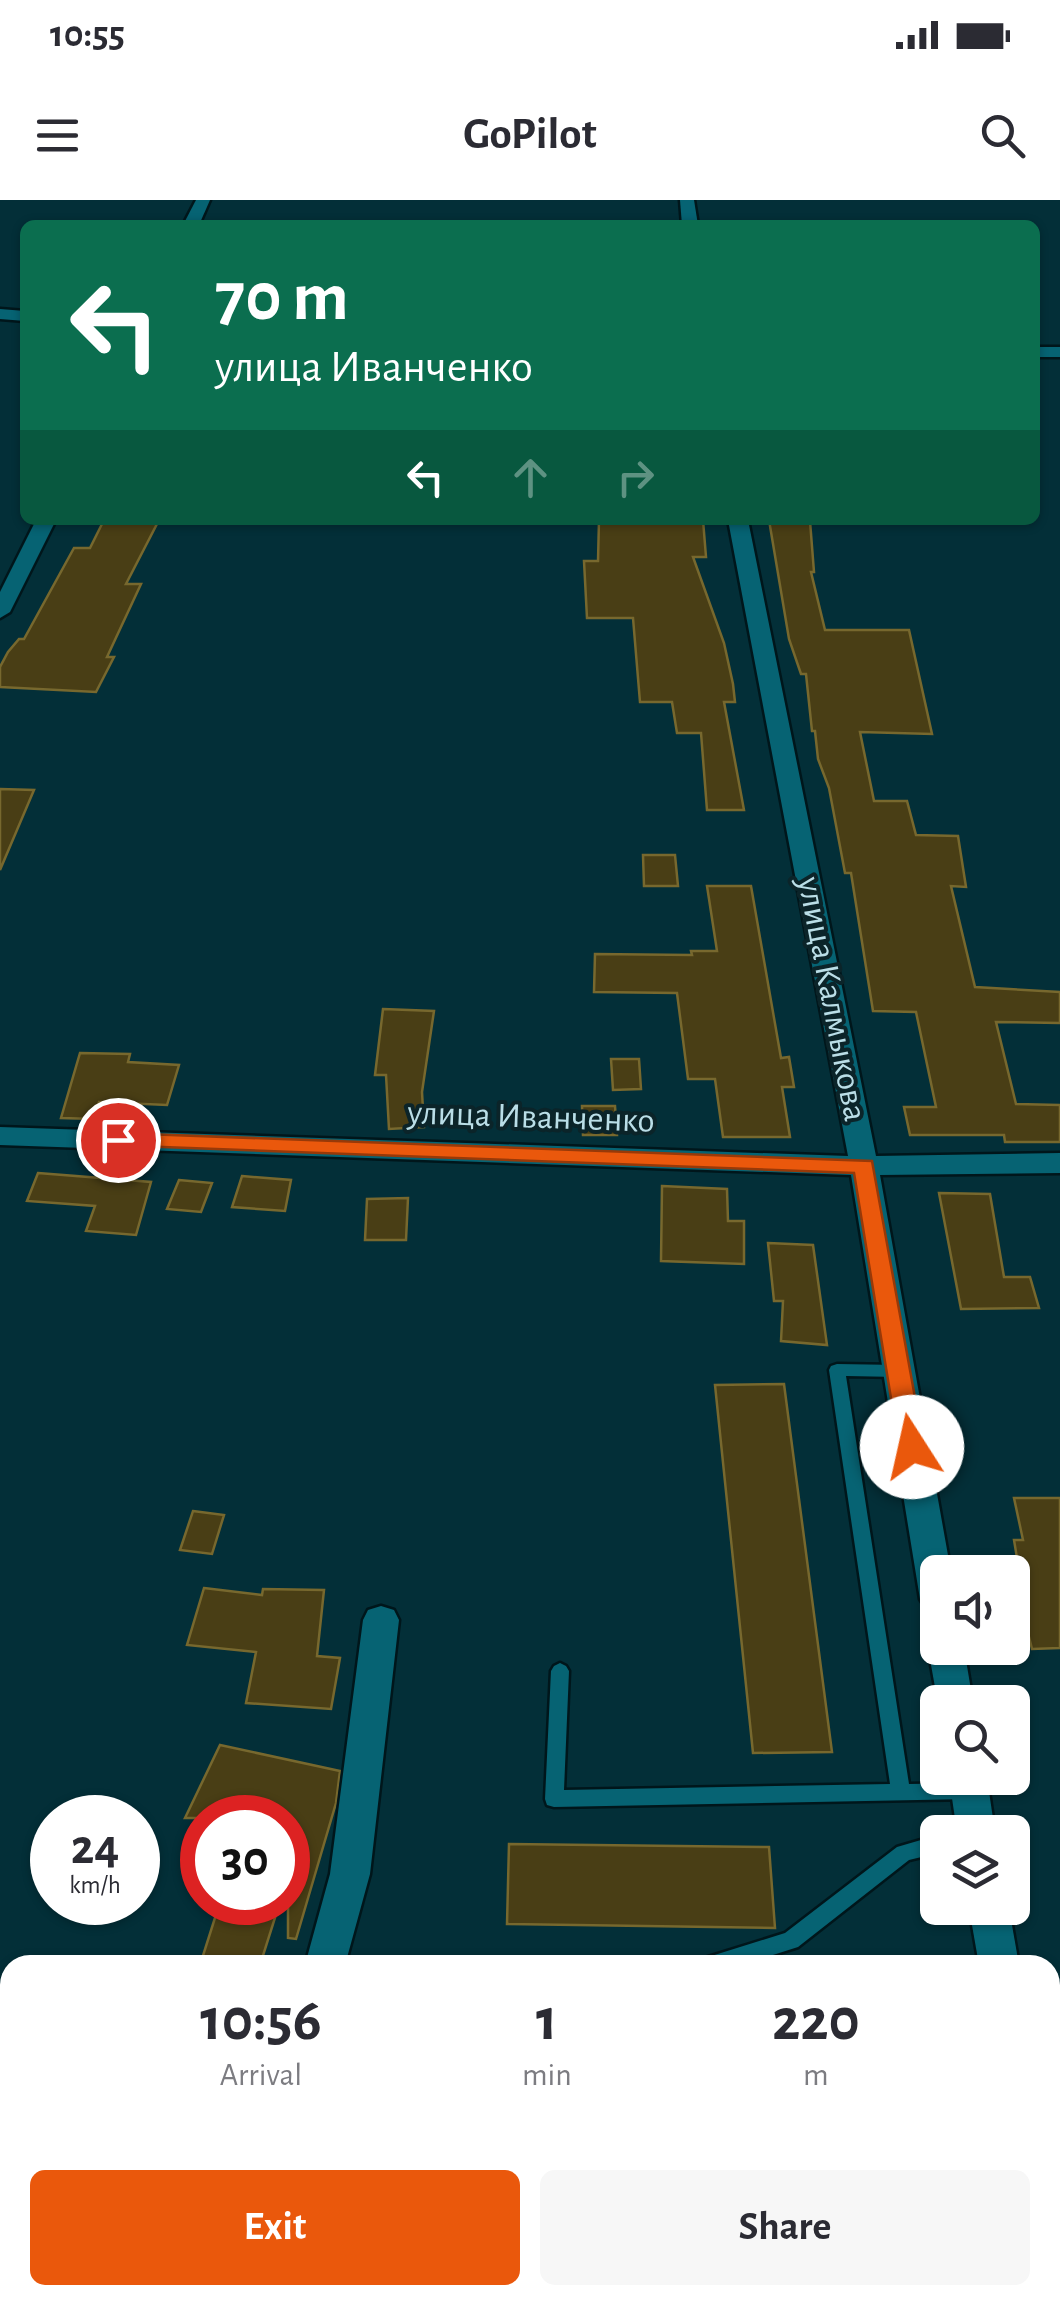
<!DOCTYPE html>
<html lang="en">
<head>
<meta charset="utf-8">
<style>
  :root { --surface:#fff; --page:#f7f7f7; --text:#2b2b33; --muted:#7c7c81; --accent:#ea580c }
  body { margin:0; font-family:"Alegreya Sans",sans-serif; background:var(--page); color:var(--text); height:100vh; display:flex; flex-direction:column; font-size:38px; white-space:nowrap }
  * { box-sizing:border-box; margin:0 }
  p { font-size:32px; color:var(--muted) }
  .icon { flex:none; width:55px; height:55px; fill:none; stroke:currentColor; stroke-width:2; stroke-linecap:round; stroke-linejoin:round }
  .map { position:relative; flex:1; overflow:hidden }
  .drawer { position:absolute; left:0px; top:1755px; width:1060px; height:350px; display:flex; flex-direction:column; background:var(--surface); border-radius:30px 30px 0 0; box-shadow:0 2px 8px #0004 }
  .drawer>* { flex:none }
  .top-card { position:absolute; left:20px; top:20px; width:1020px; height:305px; border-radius:15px; box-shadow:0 2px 8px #0004; background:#0b6e4f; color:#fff; overflow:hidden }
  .buttons { position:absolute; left:920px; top:1355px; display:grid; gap:20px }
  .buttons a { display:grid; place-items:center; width:110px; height:110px; border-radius:15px; background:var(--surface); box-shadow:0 2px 8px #0004; font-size:50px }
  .speed { position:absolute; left:30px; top:1595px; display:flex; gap:20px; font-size:50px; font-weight:700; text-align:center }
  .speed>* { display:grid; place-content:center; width:130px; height:130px; border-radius:50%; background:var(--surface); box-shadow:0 2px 8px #0004; line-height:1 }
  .speed small { font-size:25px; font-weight:400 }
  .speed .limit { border:15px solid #d22; background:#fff; color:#111 }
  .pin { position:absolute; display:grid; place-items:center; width:85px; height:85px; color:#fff; margin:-42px; border:5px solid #fff; border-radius:50%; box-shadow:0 2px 10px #0007 }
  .me { position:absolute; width:110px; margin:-55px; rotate:350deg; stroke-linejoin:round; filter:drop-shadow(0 0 8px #0008) }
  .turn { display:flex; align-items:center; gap:35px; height:210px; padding:0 30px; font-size:45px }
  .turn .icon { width:130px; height:130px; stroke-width:2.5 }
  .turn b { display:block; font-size:70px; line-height:85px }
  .lanes { display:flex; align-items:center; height:95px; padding:0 30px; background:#0003; justify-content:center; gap:50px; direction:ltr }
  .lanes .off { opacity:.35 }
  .eta { display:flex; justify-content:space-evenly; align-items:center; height:170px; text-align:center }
  .eta b { font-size:60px; font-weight:700; line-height:70px }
  .cta { display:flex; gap:20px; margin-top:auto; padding:20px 30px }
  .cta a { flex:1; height:115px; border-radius:15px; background:var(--accent); color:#fff; font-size:40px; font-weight:700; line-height:115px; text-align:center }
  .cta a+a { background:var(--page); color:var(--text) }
  .status { display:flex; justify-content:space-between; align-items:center; height:70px; padding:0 50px; background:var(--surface); direction:ltr }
  .status svg { height:28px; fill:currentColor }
  header { display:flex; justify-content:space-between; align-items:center; height:130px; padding:0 30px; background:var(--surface); font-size:45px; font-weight:700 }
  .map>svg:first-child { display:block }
  .building { fill:#493e15; stroke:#77682e; stroke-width:2.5 }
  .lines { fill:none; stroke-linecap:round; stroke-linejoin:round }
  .lane-casing { stroke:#00161b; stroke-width:5 }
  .street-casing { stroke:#00161b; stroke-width:5 }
  .lane { fill:#066373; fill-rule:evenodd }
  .street { fill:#066373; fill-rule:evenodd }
  .route { fill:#ea580c; stroke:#983908; stroke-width:2.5 }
  .labels { text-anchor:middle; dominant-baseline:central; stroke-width:8; stroke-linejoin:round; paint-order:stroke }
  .street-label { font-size:35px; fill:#badee7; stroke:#0b2429 }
</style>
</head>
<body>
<div class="status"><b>10:55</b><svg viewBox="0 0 49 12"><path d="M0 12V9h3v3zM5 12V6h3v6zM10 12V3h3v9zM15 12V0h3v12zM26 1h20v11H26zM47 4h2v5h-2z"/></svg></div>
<header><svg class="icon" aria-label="menu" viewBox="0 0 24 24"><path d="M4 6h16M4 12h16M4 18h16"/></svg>GoPilot<svg class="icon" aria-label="search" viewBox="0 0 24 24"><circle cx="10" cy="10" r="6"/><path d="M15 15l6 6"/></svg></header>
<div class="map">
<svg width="1060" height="2105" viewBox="0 0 1060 2105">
  <rect width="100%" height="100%" fill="#032f38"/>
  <!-- building -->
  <g class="building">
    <path d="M104 320H159L126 384H141L107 457H114L96 492 0 487V467L8 452 19 439H24L74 348H90Z"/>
    <path d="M599 320H703L706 357H693L724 443 733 484 735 502H724L744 610H707L701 533H677L672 502H640L633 418H587L584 361H598Z"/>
    <path d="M769 320 810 321 814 372H811L825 430H909L932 534 860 532 874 601H907L916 635 958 636 966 687 951 686 975 787 1060 792V823L996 822 1016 904 1060 905V942H1005L1004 935H910L904 907H936L916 812 873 811 851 673H845L829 588 818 559 815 531H812L806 474H801L789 439Z"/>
    <path d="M0 589 34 590 0 670Z"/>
    <path d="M643 655H675L678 686H644Z"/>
    <path d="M707 686H751L781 858 789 857 794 887H782L790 937H723L715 879H688L677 793 594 792 595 754 692 755 691 751H717Z"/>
    <path d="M383 809 434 811 422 892 424 927 389 929 386 875H375Z"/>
    <path d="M80 853 130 854 128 862 179 865 167 905 99 902 94 919 61 918Z"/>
    <path d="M611 859H639L641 889 613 890Z"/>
    <path d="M582 906H615L617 935H583Z"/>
    <path d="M38 973 151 982 136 1035 86 1031 95 1006 27 1001Z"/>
    <path d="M242 976 291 980 285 1011 232 1007Z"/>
    <path d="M179 980 212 983 201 1012 167 1009Z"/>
    <path d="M662 986 727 989 728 1021H744V1064L661 1061Z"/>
    <path d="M939 993 990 994 1004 1077H1030L1039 1108 961 1109Z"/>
    <path d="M408 998 406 1040H365L367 999Z"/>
    <path d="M768 1043 813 1045 827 1145 781 1141 783 1101H774Z"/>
    <path d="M784 1184 832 1552 753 1553 715 1185Z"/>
    <path d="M1014 1298H1060V1448L1032 1449 1023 1413 1026 1412 1014 1340H1023Z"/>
    <path d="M193 1311 224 1315 212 1354 180 1350Z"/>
    <path d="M204 1388 262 1395 263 1389 324 1390 317 1456 340 1458 331 1509 246 1503 256 1452 187 1445Z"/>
    <path d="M220 1545 340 1571 336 1603 296 1739 288 1738V1618H185Z"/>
    <path d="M509 1644 769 1647 775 1728 507 1724Z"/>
    <path d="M220 1702H280L260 1765H200Z"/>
  </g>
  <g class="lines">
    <defs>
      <g id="lane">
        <path d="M837 1164 899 1165 905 1167 907 1171 905 1175 899 1177 846 1176 909 1584 970 1583 977 1585 979 1591 977 1597 970 1599 554 1607 547 1605 545 1599 551 1471 554 1466 560 1463 566 1466 569 1471 564 1590 890 1584 829 1170 831 1166Z"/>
        <path d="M938 1635V1653L909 1660 798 1747 742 1765H702L705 1758 785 1733 897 1647Z"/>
      </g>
      <g id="street">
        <path d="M196 0H210L199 25H183Z"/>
        <path d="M680 0H694L698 25H682Z"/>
        <path d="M0 109 25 111V121L0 119Z"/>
        <rect x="1035" y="147" width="25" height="10"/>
        <path d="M36 320H56L10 412 0 418V392Z"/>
        <path d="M728 320H748L876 956 1060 953V973L880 975 951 1372H938V1413L926 1409 920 1399 851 975 0 945V927L848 956Z"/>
        <path d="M381 1406 394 1410 399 1420 370 1674 345 1765H305L330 1674 363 1420 368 1410Z"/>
        <path d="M938 1436V1448H964L973 1502 938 1504 928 1448Z"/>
        <path d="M949 1578H987L995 1632H957Z"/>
        <path d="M969 1708H1009L1019 1765H979Z"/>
        <path d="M1050 2046 1060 2050V2105H1033L1032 2095H1050Z"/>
        <path d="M124 2095H171L166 2105H120Z"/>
      </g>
    </defs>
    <!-- lane casing -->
    <use href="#lane" class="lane-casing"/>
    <!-- street casing -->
    <use href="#street" class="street-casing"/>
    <!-- lane -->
    <use href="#lane" class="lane"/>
    <!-- street -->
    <use href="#street" class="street"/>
  </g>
  <!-- route -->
  <path class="route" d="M118 933 872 961 924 1247 921 1253H903L899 1247 854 973 110 945 107 940Z"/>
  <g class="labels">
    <!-- street labels -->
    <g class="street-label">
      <text transform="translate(832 799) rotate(79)">улица Калмыкова</text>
      <text transform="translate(531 917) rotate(2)">улица Иванченко</text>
    </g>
  </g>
</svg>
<div class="buttons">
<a><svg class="icon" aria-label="sound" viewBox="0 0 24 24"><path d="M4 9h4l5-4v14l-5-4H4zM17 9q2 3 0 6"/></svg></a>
<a><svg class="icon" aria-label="search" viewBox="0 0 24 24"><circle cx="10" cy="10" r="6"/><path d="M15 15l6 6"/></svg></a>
<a><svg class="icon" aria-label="layers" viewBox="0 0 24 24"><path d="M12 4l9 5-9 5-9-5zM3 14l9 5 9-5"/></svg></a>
</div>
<div class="speed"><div>24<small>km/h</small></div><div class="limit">30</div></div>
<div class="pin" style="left:118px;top:940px;background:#d93025"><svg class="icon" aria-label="arrive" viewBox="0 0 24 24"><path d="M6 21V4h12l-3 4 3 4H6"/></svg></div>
<svg class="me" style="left:912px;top:1247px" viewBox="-20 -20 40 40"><circle r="19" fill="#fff"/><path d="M0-13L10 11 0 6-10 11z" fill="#ea580c"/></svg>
<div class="top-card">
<div class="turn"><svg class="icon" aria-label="left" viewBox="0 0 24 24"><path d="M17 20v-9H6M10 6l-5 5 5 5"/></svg><div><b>70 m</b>улица Иванченко</div></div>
<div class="lanes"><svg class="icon" aria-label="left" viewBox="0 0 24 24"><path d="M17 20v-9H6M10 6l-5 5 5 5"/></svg><svg class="icon off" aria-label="ahead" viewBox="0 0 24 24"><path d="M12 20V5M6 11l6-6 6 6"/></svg><svg class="icon off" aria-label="right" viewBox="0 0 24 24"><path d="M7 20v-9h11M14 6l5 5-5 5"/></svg></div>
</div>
<section class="drawer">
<div class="eta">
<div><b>10:56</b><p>Arrival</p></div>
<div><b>1</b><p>min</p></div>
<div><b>220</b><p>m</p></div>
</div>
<div class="cta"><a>Exit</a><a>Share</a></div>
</section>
</div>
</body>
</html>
